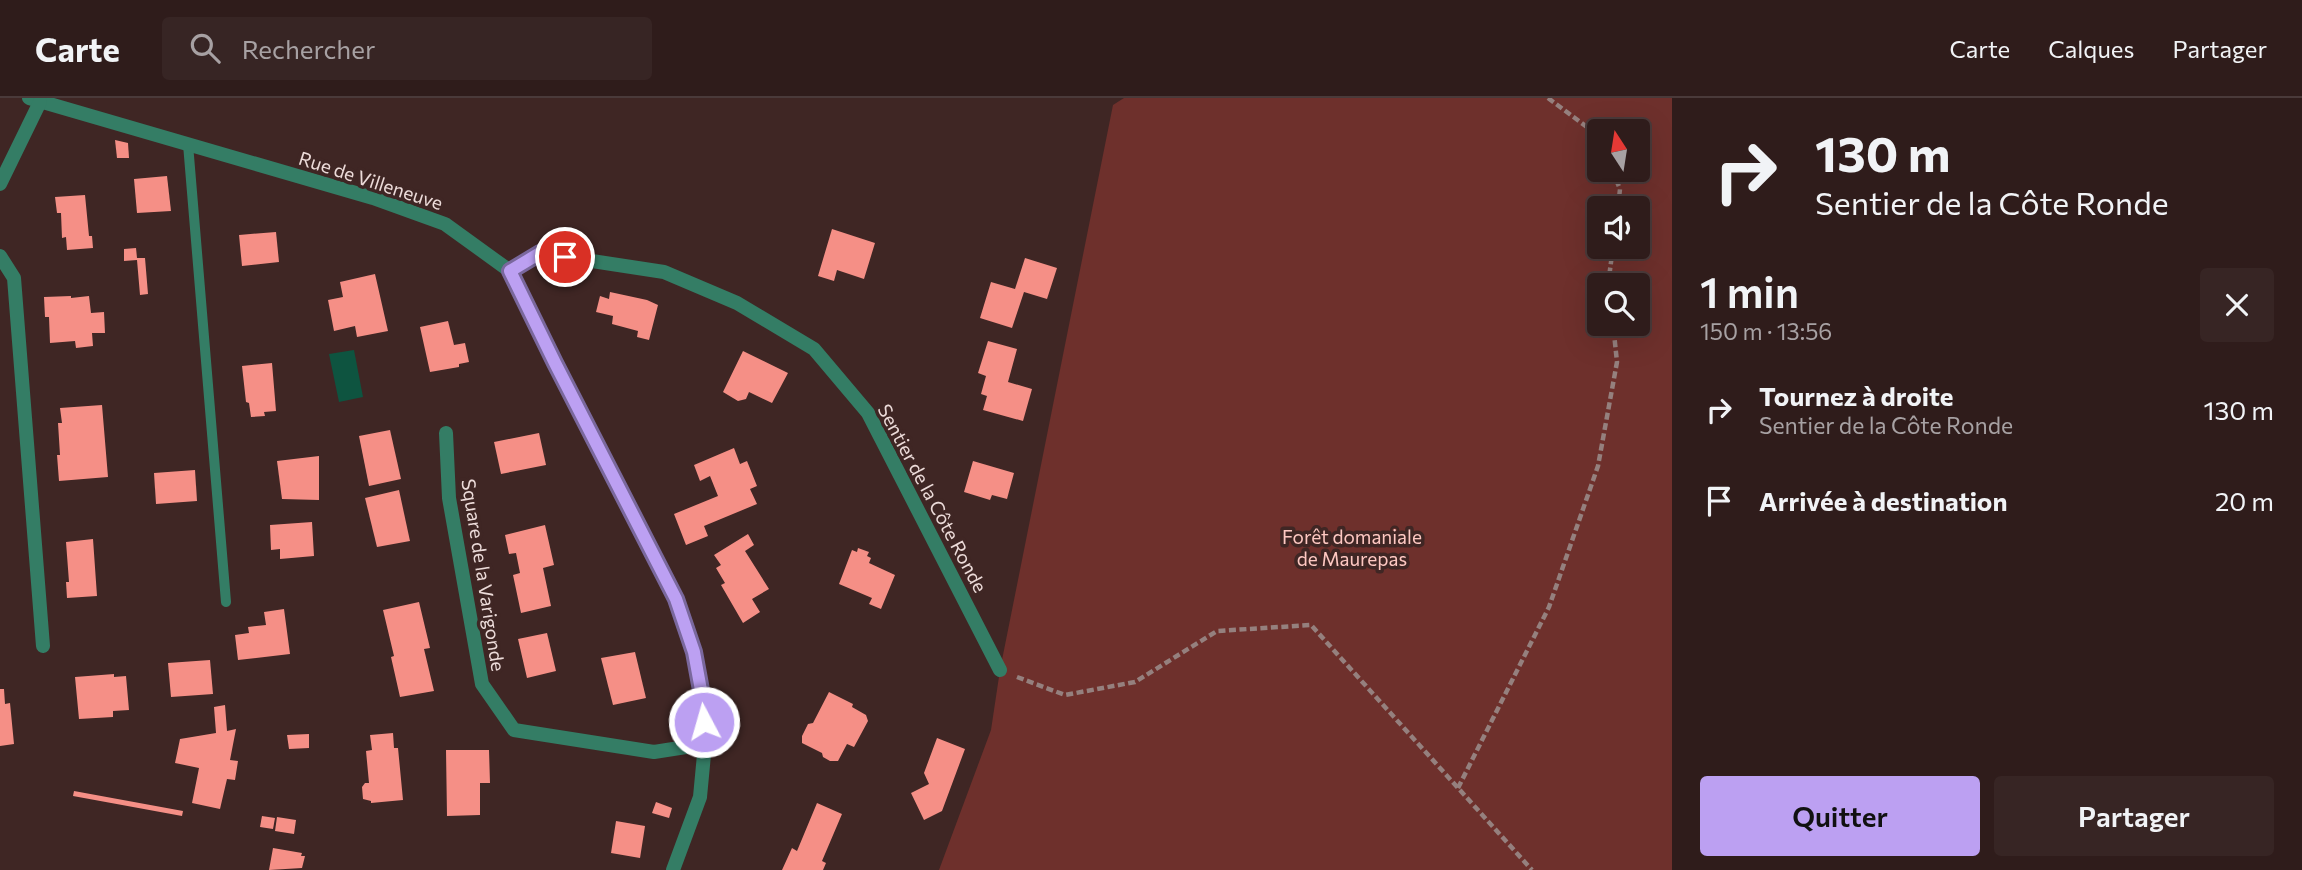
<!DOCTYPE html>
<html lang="fr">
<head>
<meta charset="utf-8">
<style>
  :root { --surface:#2f1c1b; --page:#372524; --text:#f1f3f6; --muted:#a7a1a3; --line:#4a3a3a; --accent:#bca0f2 }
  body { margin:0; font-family:Commissioner,sans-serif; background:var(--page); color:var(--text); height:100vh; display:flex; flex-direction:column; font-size:26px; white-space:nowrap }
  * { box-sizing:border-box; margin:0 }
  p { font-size:23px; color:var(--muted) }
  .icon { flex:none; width:38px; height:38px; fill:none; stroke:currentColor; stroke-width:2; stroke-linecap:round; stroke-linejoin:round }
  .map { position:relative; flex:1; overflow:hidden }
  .details { display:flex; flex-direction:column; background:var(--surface); width:630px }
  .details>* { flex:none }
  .hud { background:#2f1c1b; color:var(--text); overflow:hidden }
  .needle { width:46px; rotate:348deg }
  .controls { position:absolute; left:1587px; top:21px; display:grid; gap:14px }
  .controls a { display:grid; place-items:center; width:63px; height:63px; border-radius:7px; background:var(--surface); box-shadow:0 7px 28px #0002,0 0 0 2px var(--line); font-size:35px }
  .pin { position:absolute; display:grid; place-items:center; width:60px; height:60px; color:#fff; margin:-30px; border:4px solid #fff; border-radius:50%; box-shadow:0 2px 7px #0007 }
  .me { position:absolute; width:77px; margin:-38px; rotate:354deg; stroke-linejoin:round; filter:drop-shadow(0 0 5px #0008) }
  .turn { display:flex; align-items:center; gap:24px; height:147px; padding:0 28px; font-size:32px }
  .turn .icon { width:91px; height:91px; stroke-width:2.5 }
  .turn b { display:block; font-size:49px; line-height:60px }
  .round { display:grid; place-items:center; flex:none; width:74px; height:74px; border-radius:7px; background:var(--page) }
  .headline { display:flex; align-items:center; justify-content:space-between; height:119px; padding:0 28px }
  h1 { font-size:42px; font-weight:600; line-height:52px }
  .action { display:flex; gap:14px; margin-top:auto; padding:14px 28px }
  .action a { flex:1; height:80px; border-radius:7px; background:var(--accent); color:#111; font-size:28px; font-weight:600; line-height:80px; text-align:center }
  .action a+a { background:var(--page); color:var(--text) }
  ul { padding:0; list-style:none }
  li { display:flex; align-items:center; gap:21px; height:91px; padding:0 28px }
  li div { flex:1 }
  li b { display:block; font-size:26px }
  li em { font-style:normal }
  header { display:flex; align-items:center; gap:42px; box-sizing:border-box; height:98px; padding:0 35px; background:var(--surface); border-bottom:2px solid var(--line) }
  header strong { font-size:33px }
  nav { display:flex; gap:38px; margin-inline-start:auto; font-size:24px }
  .search { width:490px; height:63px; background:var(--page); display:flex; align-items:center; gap:18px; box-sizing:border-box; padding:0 24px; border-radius:7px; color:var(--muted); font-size:26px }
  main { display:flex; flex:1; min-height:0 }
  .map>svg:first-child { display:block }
  .green { fill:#6e302c; fill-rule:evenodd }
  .water { fill:#0e5440 }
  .building { fill:#f58f86 }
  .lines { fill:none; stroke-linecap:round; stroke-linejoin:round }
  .path { stroke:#95807e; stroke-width:4.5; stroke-dasharray:7 3.5; stroke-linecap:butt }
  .lane { stroke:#347d65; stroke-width:10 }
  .street { stroke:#347d65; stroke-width:14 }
  .route-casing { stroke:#7a689d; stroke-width:18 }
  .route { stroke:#bca0f2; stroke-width:12 }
  .labels { text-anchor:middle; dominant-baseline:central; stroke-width:7; stroke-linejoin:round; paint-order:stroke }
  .street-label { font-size:19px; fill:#ecdbd9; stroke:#3f2624 }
  .park-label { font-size:19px; fill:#fec8c2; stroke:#3f2624 }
</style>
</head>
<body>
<header>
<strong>Carte</strong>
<div class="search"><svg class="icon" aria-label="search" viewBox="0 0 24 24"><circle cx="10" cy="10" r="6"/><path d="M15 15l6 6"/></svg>Rechercher</div>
<nav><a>Carte</a><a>Calques</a><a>Partager</a></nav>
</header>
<main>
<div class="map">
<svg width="1672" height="772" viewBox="0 0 1672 772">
  <rect width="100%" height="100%" fill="#3f2624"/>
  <!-- green -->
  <path class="green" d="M1124 0H1672V772H939L991 632 1000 572 1113 7ZM1600 33H1638V72H1600ZM1600 110H1638V149H1600ZM1600 187H1638V226H1600Z"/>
  <!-- water -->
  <path class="water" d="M354 252 363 299 339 304 329 256Z"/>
  <!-- building -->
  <g class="building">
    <path d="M115 42 128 45 129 60H117Z"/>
    <path d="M167 78 171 113 137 115 134 81Z"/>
    <path d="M85 97 89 138H92L93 150 67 152 66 139 62 140 61 115H57L55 99Z"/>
    <path d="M832 131 875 145 864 181 837 172 834 183 818 178Z"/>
    <path d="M276 134 279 164 242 168 239 137Z"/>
    <path d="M136 150 137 160H145L148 196 140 197 137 162 124 163V151Z"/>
    <path d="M1025 160 1057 170 1047 201 1024 194 1012 230 980 220 991 184 1015 191Z"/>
    <path d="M375 176 388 233 357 239 355 228 334 233 328 202 343 199 340 184Z"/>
    <path d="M610 194 647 202 658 207 649 242 637 239 638 233 612 226 613 218 596 214 600 198 609 201Z"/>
    <path d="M71 198V200L89 198 91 215 104 214 105 235H92L93 248 76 250 75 243 50 245 49 219H45L44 199Z"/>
    <path d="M448 223 454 247 465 245 469 264 459 266V269L430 274 420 229Z"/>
    <path d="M988 243 1017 251 1008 284 1032 291 1023 323 983 312 987 298 981 296 986 278 978 275Z"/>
    <path d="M743 253 788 275 772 305 749 294 746 301 738 303 723 294Z"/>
    <path d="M272 265 276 313 264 314 265 318 251 319 249 305 246 304 242 268Z"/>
    <path d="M102 307 108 379 59 383 57 357H60L58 325H62L60 310Z"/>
    <path d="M390 332 401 381 369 388 359 338Z"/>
    <path d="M539 335 546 367 501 376 494 344Z"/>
    <path d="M734 350 740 366 747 363 757 388 750 391 757 406 704 428 708 438 686 447 674 416 718 398 710 378 700 383 694 367Z"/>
    <path d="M319 358V402L282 401 277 363Z"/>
    <path d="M973 363 1014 375 1007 401 992 397 990 402 964 394Z"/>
    <path d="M195 372 197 403 156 406 154 375Z"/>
    <path d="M399 392 410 443 377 449 365 400Z"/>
    <path d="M312 424 314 458 280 461V451L271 452 270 427Z"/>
    <path d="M545 427 554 467 543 470 551 508 521 515 513 477 520 475 516 455 509 456 505 437Z"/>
    <path d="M748 436 754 447 745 453 769 491 752 501 760 514 743 525 721 487 725 485 716 470 721 467 714 457Z"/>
    <path d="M93 441 97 498 67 500 66 484H69L66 444Z"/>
    <path d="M858 450 869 454 867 458 871 460 869 465 895 477 881 511 869 506 872 500 839 486 852 452 857 454Z"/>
    <path d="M419 504 430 550 424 551 434 593 400 599 391 559 394 558 383 512Z"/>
    <path d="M284 511 290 556 238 562 235 537 249 535 248 529 266 527 264 514Z"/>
    <path d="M547 535 556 573 527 580 518 541Z"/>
    <path d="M635 554 646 600 613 607 601 560Z"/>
    <path d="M210 562 213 596 171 599 168 565Z"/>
    <path d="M114 576V579L126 578 129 612 113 613V619L79 621 75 579Z"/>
    <path d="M0 591H4L5 606 10 605 14 646 0 648Z"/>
    <path d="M829 594 853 606 852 609 866 617 868 623 854 649 847 646 838 663H830L823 659 822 655 802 645V638L808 626 813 625Z"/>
    <path d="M225 607 227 633 236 631 230 662 238 663 235 682 227 681 220 711 192 705 199 670 175 665 180 641 216 635 214 609Z"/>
    <path d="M393 635 394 650H398L403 702 371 705V703L363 701 362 689 365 685H369L366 653 372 652 370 637Z"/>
    <path d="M309 636V650L289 651 287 637Z"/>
    <path d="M937 640 965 651 942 713 924 722 911 695 929 686 924 675Z"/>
    <path d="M446 652H489L490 685H480V717L447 718Z"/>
    <path d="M74 693 183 713 182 718 73 698Z"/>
    <path d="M656 704 672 710 669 720 652 715Z"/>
    <path d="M817 705 842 716 822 763 826 765 823 772H782L792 750 797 753Z"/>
    <path d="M262 718 275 720 273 731 260 729Z"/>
    <path d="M277 719 296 722 294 736 275 733Z"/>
    <path d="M616 723 645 728 640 760 611 755Z"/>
    <path d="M273 750 302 755 301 758H305L302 770 269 772Z"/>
  </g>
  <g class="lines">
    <!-- path -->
    <g class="path">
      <path d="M1548 0 1595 35 1600 45"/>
      <path d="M1612 72 1620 91 1618 110"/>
      <path d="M1608 187 1613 149"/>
      <path d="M1017 579 1065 597 1135 584 1217 533 1311 527 1532 772"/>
      <path d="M1458 690 1549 509 1598 368 1617 264 1613 226"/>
    </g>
    <!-- lane -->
    <path class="lane" d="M188 46 226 504"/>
    <!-- street -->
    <g class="street">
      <path d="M29 0 373 100 445 126 510 173 676 501 694 553 703 603 705 646 700 699 673 772"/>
      <path d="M0 86 40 4"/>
      <path d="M0 158 14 180 43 548"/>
      <path d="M510 173 540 155 664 174 737 205 814 251 868 315 1000 572"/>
      <path d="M446 335 449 400 482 586 514 632 654 654 705 646"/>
    </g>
  </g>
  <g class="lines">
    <defs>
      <path id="route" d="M565 159 540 155 510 173 555 265 676 501 694 554 703 603 704 624"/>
    </defs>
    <!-- route casing -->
    <use href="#route" class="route-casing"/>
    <!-- route -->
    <use href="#route" class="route"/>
  </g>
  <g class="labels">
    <!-- street labels -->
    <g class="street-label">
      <text transform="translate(371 82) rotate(18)">Rue de Villeneuve</text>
      <text transform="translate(933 400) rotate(62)">Sentier de la Côte Ronde</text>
      <text transform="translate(484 477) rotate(81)">Square de la Varigonde</text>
    </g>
    <!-- park labels -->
    <g class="park-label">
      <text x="1352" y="438">Forêt domaniale<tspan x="1352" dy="22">de Maurepas</tspan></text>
    </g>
  </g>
</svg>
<div class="controls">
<a><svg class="needle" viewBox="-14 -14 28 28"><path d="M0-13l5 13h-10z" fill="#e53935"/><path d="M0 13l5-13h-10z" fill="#a7a1a3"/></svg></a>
<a><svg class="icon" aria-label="sound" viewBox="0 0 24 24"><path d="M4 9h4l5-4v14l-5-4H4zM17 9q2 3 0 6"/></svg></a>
<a><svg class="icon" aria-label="search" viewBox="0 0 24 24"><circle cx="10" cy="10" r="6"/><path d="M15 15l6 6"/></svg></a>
</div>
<div class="pin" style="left:565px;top:159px;background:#d93025"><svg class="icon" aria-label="arrive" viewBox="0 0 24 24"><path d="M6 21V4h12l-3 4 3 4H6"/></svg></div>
<svg class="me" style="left:704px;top:624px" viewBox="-20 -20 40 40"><circle r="17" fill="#bca0f2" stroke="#fff" stroke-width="3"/><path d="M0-11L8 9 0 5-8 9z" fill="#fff"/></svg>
</div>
<section class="details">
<div class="hud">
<div class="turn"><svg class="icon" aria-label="right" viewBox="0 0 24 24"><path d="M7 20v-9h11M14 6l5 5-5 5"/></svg><div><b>130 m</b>Sentier de la Côte Ronde</div></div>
</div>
<div class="headline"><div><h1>1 min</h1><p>150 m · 13:56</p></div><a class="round"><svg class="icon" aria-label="close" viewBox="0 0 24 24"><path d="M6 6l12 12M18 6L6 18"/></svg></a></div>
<ul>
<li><svg class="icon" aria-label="right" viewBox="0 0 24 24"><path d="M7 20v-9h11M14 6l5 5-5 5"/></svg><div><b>Tournez à droite</b><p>Sentier de la Côte Ronde</p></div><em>130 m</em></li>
<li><svg class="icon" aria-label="arrive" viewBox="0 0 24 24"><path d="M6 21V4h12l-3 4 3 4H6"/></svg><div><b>Arrivée à destination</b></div><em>20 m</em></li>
</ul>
<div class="action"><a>Quitter</a><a>Partager</a></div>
</section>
</main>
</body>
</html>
